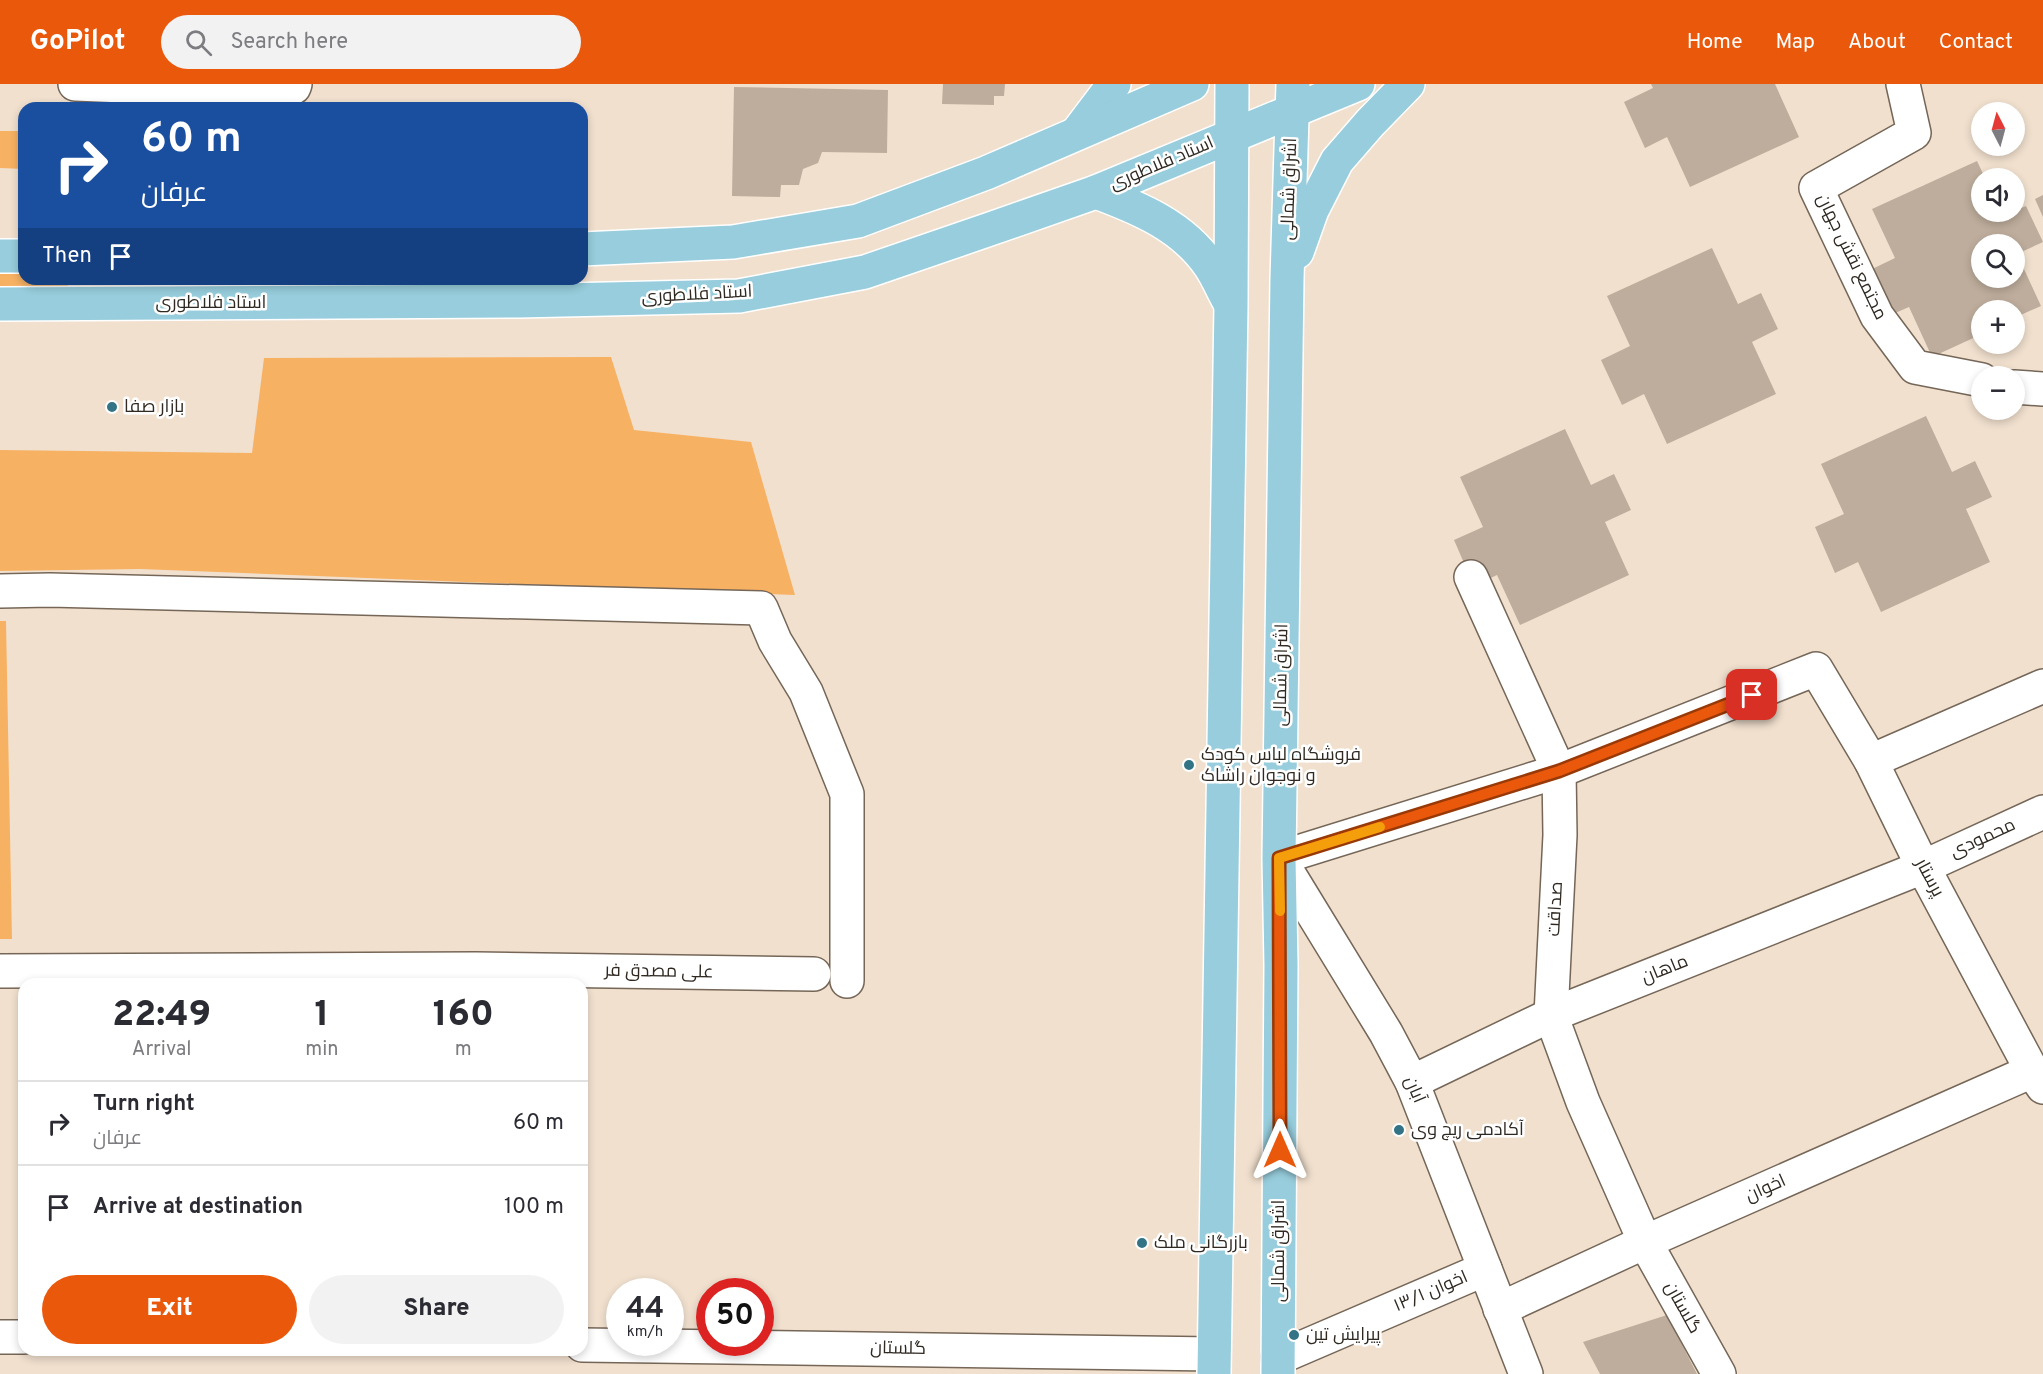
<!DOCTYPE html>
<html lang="en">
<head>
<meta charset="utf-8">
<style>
  :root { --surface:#fff; --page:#f2f2f3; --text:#2b2b33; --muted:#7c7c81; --line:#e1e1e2; --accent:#ea580c }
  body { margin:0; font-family:Overpass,Cairo,sans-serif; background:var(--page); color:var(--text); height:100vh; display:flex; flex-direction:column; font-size:22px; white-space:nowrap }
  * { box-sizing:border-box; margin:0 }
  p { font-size:20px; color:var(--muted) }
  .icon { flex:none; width:33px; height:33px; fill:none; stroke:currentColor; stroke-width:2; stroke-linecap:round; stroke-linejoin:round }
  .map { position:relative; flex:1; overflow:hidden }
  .side { position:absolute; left:18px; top:894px; width:570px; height:378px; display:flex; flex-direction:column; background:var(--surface); border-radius:18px; box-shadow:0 3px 9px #0003 }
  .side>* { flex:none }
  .top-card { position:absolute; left:18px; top:18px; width:570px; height:183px; border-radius:18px; box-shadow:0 3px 9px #0003; background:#1a4fa0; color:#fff; overflow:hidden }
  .needle { width:39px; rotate:354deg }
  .tools { position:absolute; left:1971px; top:18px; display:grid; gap:12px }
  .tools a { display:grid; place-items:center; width:54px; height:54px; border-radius:50%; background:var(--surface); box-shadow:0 3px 9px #0003; font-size:30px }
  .speed { position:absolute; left:606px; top:1194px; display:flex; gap:12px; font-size:30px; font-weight:700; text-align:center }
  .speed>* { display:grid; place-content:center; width:78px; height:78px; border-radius:50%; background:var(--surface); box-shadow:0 3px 9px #0003; line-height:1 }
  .speed small { font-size:15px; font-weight:400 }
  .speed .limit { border:9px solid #d22; background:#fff; color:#111 }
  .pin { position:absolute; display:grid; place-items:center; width:51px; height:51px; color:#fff; margin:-26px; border-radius:12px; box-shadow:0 3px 9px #0006 }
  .me { position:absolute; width:66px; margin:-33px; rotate:0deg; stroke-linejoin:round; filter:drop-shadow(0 0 4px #0008) }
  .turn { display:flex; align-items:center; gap:21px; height:126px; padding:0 24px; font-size:27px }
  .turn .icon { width:78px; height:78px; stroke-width:2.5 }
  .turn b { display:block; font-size:42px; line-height:51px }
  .then { display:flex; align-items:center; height:57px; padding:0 24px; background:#0003; gap:12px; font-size:22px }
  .eta { display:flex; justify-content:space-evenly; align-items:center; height:102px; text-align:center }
  .eta b { font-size:36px; font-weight:800; line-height:42px }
  .cta { display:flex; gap:12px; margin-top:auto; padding:12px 24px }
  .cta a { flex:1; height:69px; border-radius:36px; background:var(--accent); color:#fff; font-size:24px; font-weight:800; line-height:69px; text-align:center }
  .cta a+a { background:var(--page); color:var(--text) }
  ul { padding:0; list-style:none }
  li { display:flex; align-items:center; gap:18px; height:84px; padding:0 24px; border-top:2px solid var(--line) }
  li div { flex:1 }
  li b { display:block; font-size:22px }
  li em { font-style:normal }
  header { display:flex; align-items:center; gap:36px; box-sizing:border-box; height:84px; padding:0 30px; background:var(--accent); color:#fff }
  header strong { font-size:28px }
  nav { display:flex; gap:33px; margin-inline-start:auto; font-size:21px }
  .search { width:420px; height:54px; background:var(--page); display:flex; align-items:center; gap:15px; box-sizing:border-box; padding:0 21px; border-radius:33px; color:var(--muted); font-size:22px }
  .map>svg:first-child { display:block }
  .green { fill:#f7b163 }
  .building { fill:#bead9c; fill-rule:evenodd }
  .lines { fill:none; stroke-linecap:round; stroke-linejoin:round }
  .minor-casing { stroke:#756657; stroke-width:36 }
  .major-casing { stroke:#fff; stroke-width:36 }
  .minor { stroke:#fff; stroke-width:33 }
  .major { stroke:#97cddc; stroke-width:33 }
  .route-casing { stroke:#983908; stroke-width:15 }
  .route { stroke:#ea580c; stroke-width:10 }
  .slow { stroke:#f59e0b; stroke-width:10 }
  .poi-dot { fill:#327486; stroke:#fff; stroke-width:2 }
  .labels { text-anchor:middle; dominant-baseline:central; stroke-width:5; stroke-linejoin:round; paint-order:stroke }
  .street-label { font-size:18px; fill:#2f2922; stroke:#fff }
  .poi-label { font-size:18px; fill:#2f2922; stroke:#fff; text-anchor:start }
</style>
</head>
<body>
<header>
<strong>GoPilot</strong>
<div class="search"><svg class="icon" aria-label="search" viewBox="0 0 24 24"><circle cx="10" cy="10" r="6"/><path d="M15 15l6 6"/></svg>Search here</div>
<nav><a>Home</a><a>Map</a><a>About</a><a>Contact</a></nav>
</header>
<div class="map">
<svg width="2043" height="1290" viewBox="0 0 2043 1290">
  <rect width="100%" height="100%" fill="#f1e0ce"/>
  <!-- green -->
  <g class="green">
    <path d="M0 47H24V85L0 84Z"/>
    <path d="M0 189H24V195H67L68 203H0Z"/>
    <path d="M611 273 634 346 751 358 795 511 140 485 0 487V366L252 369 264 274Z"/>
    <path d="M0 537H6L12 855H0Z"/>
  </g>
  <!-- building -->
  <g class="building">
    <path d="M943 0H1005L1004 12H994V21L942 20Z"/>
    <path d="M1651 0H1775L1799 53 1690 103 1667 53 1645 64 1624 18 1653 4Z"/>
    <path d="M734 3 888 6 887 69 822 68 818 79 803 85 799 101H781L780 113 732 112Z"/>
    <path d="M1977 77 1985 94H1982V128H2001L2003 132 2026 122 2043 158 2017 170 2041 222 2014 234V226H1982V250L1932 273 1909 223 1886 233 1866 188 1895 174 1872 125ZM1982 160H2014V194H1982Z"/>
    <path d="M2043 111V133L2035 115Z"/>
    <path d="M1712 164 1738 220 1761 209 1778 245 1752 258 1776 310 1667 360 1644 310 1622 321 1601 276 1630 262 1607 212Z"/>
    <path d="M1926 332 1952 388 1975 377 1992 413 1966 425 1990 478 1881 528 1858 478 1835 489 1815 443 1844 430 1821 380Z"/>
    <path d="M1565 345 1591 401 1614 390 1631 426 1605 438 1629 491 1520 541 1497 491 1474 502 1454 456 1483 443 1460 393Z"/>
    <path d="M1667 1231 1697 1290H1600L1583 1258Z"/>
  </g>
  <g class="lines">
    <defs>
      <g id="minor">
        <path d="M75 0 270 8 294 3 295 0"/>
        <path d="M1903 0 1914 49 1816 104 1877 232 1915 283 1982 296"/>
        <path d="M2014 303 2043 305"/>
        <path d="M1471 493 1559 687 1560 751 1551 931 1583 1018 1645 1158 1719 1290"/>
        <path d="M0 507 50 506 761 524 775 557 806 608 847 710V897"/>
        <path d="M1871 677 2043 602"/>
        <path d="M0 887 476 885 814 890"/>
        <path d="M1412 998 1551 931 1923 783 2043 728"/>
        <path d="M1500 1225 1645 1158 2032 987"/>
        <path d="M0 1253H24"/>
        <path d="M582 1261 1214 1270"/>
        <path d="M1278 1274 1485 1185"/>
        <path d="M1526 1290 1412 998 1386 949 1279 774 1559 687 1816 585 1871 677 1923 783 2032 987 2043 1003"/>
      </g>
      <g id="major">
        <path d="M1077 49 1114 0"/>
        <path d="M1096 108C1139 124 1183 142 1210 182 1218 194 1223 207 1230 219"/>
        <path d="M582 165 733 158 858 137 986 89 1192 0"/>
        <path d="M1297 168 1312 126 1337 77 1370 39 1408 0"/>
        <path d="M0 172H24"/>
        <path d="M0 220 519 217 739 212 865 188 990 145 1096 108 1358 0"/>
        <path d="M1214 1290 1231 221 1232 0"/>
        <path d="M1278 1290 1281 881 1279 774 1287 195 1293 0"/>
      </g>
    </defs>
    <!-- minor casing -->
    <use href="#minor" class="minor-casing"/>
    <!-- major casing -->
    <use href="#major" class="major-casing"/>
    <!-- minor -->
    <use href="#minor" class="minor"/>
    <!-- major -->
    <use href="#major" class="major"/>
  </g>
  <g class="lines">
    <defs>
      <path id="route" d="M1280 1066 1279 774 1559 687 1752 611"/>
    </defs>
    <!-- route casing -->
    <use href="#route" class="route-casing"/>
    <!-- route -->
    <use href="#route" class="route"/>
    <!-- slow -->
    <path class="slow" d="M1280 827 1279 774 1380 743"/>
  </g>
  <!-- markers -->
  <g class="poi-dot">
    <circle cx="112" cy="323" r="6"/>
    <circle cx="1189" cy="681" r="6"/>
    <circle cx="1399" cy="1046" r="6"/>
    <circle cx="1142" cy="1159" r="6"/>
    <circle cx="1294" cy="1251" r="6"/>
  </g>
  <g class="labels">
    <!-- street labels -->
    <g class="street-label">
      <text transform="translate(1162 80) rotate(-23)">استاد فلاطوری</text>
      <text transform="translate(1290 105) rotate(-88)">اشراق شمالی</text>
      <text transform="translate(1851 173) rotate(64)">مجتمع نقش جهان</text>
      <text transform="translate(697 211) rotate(-3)">استاد فلاطوری</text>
      <text x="211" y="219">استاد فلاطوری</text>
      <text transform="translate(1282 591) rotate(-89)">اشراق شمالی</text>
      <text transform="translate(1983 755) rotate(-25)">محمودی</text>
      <text transform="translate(1929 794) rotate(62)">پرستار</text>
      <text transform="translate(1556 825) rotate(-87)">صداقت</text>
      <text transform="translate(1665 886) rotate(-22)">ماهان</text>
      <text transform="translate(659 888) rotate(1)">علی مصدق فر</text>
      <text transform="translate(1414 1006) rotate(67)">آبان</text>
      <text transform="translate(1766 1105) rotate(-24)">اخوان</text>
      <text transform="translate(1279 1167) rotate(-90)">اشراق شمالی</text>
      <text transform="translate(1431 1208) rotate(-23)">اخوان ۱۳/۱</text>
      <text transform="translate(1682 1224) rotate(61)">گلستان</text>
      <text transform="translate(898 1265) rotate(1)">گلستان</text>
    </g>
    <!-- poi labels -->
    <g class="poi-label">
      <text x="124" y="323">بازار صفا</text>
      <text x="1201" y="671">فروشگاه لباس کودک<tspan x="1201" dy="21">و نوجوان راشاک</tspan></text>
      <text x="1411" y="1046">آکادمی ریچ وی</text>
      <text x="1154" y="1159">بازرگانی ملک</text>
      <text x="1306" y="1251">پیرایش تین</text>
    </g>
  </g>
</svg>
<div class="tools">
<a><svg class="needle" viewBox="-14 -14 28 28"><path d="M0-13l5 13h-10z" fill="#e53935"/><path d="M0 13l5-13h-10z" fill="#7c7c81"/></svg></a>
<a><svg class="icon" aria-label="sound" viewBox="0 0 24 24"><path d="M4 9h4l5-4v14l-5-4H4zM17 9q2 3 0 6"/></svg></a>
<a><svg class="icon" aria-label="search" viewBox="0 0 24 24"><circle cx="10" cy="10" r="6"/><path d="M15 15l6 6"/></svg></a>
<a>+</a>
<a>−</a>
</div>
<div class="speed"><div>44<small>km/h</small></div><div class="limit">50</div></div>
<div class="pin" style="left:1752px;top:611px;background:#d93025"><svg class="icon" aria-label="arrive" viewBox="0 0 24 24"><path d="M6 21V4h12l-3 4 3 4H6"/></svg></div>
<svg class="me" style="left:1280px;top:1066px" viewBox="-20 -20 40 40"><path d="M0-17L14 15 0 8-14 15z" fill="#ea580c" stroke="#fff" stroke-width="4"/></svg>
<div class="top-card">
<div class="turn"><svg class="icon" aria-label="right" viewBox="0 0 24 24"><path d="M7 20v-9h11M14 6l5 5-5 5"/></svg><div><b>60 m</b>عرفان</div></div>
<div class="then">Then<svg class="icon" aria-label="arrive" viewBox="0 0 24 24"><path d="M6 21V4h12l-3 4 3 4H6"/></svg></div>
</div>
<section class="side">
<div class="eta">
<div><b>22:49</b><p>Arrival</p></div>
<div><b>1</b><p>min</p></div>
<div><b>160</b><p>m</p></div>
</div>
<ul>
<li><svg class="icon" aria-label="right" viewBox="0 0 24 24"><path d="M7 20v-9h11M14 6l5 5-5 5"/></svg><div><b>Turn right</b><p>عرفان</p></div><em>60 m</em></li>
<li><svg class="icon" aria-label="arrive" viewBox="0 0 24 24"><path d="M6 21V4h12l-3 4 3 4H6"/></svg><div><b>Arrive at destination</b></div><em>100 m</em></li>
</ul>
<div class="cta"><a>Exit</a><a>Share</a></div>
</section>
</div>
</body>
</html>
